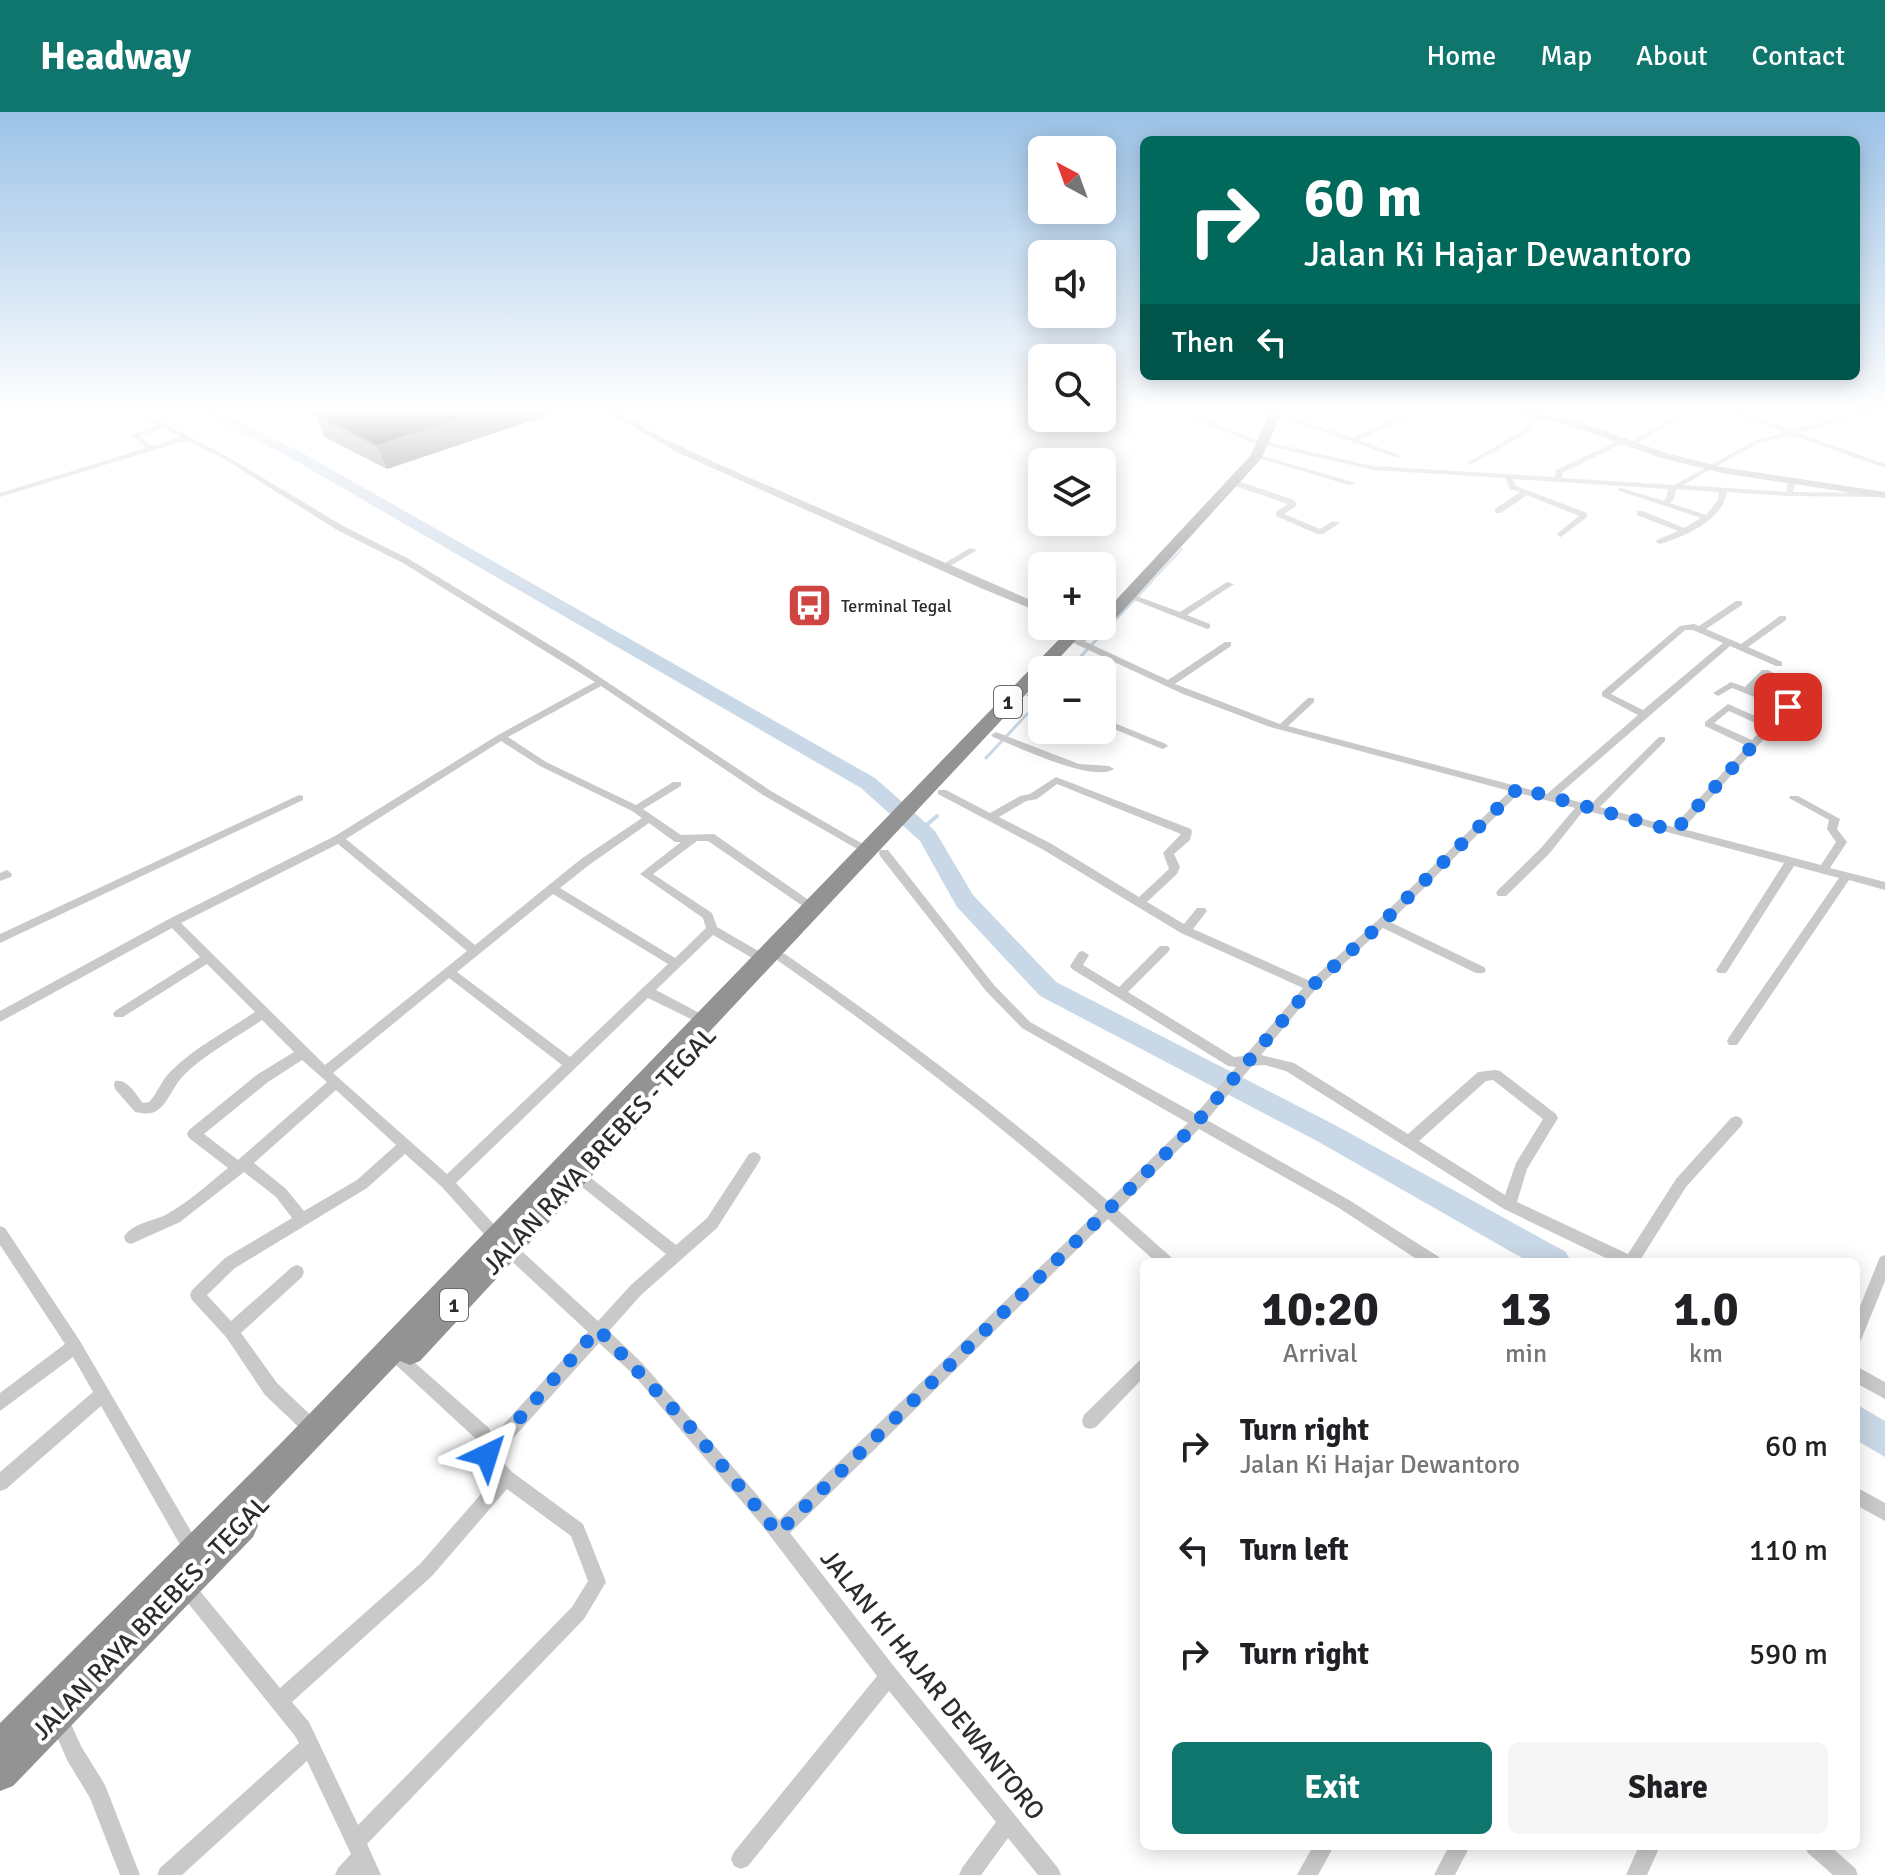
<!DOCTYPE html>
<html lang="en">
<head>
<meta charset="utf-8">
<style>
  :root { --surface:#fff; --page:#f6f6f6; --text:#202124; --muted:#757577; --accent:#0f766e }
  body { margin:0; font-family:Signika,sans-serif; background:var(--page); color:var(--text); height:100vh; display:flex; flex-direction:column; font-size:30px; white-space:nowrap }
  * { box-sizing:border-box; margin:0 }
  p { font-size:26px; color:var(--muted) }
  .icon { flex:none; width:44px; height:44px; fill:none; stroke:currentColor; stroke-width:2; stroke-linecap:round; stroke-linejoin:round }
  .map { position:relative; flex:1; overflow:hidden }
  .panel { position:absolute; left:1140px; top:1146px; width:720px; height:592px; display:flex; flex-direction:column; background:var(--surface); border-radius:12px; box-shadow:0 4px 20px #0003 }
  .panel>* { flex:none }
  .top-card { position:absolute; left:1140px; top:24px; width:720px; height:244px; border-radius:12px; box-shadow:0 4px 20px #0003; background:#00695c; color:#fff; overflow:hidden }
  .needle { width:52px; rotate:319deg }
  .buttons { position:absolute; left:1028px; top:24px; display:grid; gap:16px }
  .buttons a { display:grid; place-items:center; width:88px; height:88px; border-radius:12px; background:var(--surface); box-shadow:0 4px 20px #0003; font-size:40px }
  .pin { position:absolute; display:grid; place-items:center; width:68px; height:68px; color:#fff; margin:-34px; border-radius:16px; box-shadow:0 4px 12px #0006 }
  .me { position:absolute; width:88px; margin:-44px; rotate:41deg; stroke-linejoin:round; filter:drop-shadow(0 0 6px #0008) }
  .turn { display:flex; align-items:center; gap:28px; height:168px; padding:0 32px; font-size:36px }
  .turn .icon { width:104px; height:104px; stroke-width:2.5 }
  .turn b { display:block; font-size:56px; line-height:68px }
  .then { display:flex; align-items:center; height:76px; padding:0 32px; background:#0003; gap:16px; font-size:30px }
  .eta { display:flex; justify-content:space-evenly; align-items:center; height:136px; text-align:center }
  .eta b { font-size:48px; font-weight:800; line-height:56px }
  .primary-button { display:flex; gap:16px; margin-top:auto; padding:16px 32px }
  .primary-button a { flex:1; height:92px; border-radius:12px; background:var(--accent); color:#fff; font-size:32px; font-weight:800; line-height:92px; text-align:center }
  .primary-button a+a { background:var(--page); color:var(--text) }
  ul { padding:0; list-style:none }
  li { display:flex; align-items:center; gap:24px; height:104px; padding:0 32px }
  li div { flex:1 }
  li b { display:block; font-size:30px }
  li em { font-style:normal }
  header { display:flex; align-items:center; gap:48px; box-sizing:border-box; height:112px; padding:0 40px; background:var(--accent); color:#fff }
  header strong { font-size:38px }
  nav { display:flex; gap:44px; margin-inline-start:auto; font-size:28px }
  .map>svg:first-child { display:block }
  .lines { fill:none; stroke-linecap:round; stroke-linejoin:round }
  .stream-far2 { stroke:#c9d8e6; stroke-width:2 }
  .stream-far1 { stroke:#c9d8e6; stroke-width:3 }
  .stream { stroke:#c9d8e6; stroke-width:4 }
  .river { fill:#c9d8e6; fill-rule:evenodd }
  .street { fill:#c9c9c9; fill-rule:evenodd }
  .secondary { fill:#b6b6b6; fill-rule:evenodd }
  .highway { fill:#939393; fill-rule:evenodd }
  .wall { fill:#898989 }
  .shaded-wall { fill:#5a5a5a }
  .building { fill:#131313; stroke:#5a5a5a; stroke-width:2 }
  .route { stroke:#1a73e8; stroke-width:14; stroke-dasharray:0 25.2 }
  .labels { text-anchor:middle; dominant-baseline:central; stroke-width:8; stroke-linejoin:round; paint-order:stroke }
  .far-poi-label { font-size:18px; fill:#2c2c2c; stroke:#fff; text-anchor:start }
  .shield { fill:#fff; stroke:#6b6b6b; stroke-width:2 }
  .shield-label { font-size:20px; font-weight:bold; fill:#2c2c2c }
  .near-street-label { font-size:26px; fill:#2c2c2c; stroke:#fff }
</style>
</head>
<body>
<header>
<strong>Headway</strong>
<nav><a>Home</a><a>Map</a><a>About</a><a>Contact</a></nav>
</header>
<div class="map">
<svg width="1885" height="1763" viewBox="0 0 1885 1763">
  <rect width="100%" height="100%" fill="#fff"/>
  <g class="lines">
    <!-- stream-far2 -->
    <path class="stream-far2" d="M1148 473 1182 437"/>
    <!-- stream-far1 -->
    <g class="stream-far1">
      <path d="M1068 558 1150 471"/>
      <path d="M986 646 1042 586"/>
    </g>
    <!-- stream -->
    <path class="stream" d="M921 718 937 704"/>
    <!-- river -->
    <g class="river">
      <path d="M193 296H210L299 339 875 666 935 719 973 783 1056 870 1335 1013 1566 1140 1571 1150H1529L1317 1029 1040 884 957 795 920 729 861 676 289 345Z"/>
      <path d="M1856 1292 1885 1309V1345L1856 1328Z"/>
    </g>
    <!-- street -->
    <g class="street">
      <path d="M128 296H136L230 346 343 414 409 447 571 546 771 679 875 739 874 742H866L763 683 601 574 508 625 546 650 636 693 673 670H681V674L643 697 681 723 714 722 820 796 814 800 810 799 708 729H697L653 762 712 801 717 815 767 844 769 847 767 850H759L713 823 656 878 707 905 709 908 707 911H699L648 886 456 1071 501 1120 598 1209 631 1173 666 1142 572 1067 570 1063 572 1059 577 1057 582 1059 676 1133 707 1106 749 1042 754 1040 759 1042 761 1046 759 1050 717 1116 641 1183 609 1219 643 1252 779 1408 1098 1099C996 1009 889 926 777 848L775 845 777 842H785C897 919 1005 1001 1108 1089L1188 1011 1022 916 986 879 880 744 879 741 880 738H888L994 873 1030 910 1196 1002 1236 955 1228 954 1072 857 1070 854 1079 840 1083 839 1089 843 1083 853 1119 875 1160 834H1168L1170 837 1168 840 1128 880 1234 945 1245 944 1303 876 1181 821 1042 737 938 682V678H946L990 701 1020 684 1030 682 1056 665 1191 717 1192 720 1190 728 1174 742 1180 755 1177 762 1147 790 1184 812 1197 796H1205L1207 799 1193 817 1310 869 1378 808 1510 679 1270 615 1183 582 1067 528V524H1073L1168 568 1225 530H1231V534L1175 572 1280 612 1308 586H1314V590L1288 614 1547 682 1638 603 1602 584V580L1680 514 1694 512 1699 514 1736 489H1742V493L1706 517 1741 532 1780 504H1786V508L1748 535 1782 550V554H1776L1730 534 1557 684 1590 693 1659 625H1665V629L1600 695 1673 715 1747 634 1705 614V610L1728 592 1769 610 1782 596 1732 576 1718 584 1713 581 1731 570 1745 575 1762 558H1768L1807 579 1683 717 1821 753 1836 730 1827 717 1829 708 1789 686 1790 684H1798L1840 707 1837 717 1847 730 1830 756 1885 770V778L1849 768 1737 933H1729L1727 929 1729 925 1839 766 1794 754 1726 861H1718L1716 858 1718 855 1784 751 1584 698 1549 742 1506 784H1498L1496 781 1498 778 1541 736 1575 696 1519 681 1390 810 1484 855 1486 858 1484 861H1476L1383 816 1315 878 1261 943 1294 951 1408 1022 1478 960 1495 958 1500 959 1556 1002 1558 1006 1527 1057 1517 1090 1628 1142 1676 1067 1731 1006 1736 1004 1741 1006 1743 1010 1741 1014 1686 1075 1639 1150H1614L1504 1097 1286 959 1265 953 1252 954 1207 1008 1349 1088 1439 1145 1441 1150H1421L1339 1096 1199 1017 1118 1098 1171 1145 1173 1150H1156L1108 1107 790 1421 896 1557 1058 1756 1061 1763H1038L1008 1726 981 1763H959L962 1756 996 1710 889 1579 748 1754 741 1757 734 1754 731 1747 734 1740 877 1564 761 1412 633 1262 599 1231 497 1344 512 1360 583 1412 606 1470 584 1507 367 1732 381 1763H335L338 1756 351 1742 307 1649 182 1763H157L160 1756 299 1631 295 1624 179 1480 176 1474 179 1468 185 1465 191 1468 280 1576 420 1452 495 1366 481 1349 476 1327 396 1253 393 1248 396 1243 401 1240 406 1243 489 1316 492 1325 588 1220 491 1130 442 1075 405 1042 367 1076 235 1156 207 1183 231 1209 292 1155 297 1153 302 1155 304 1160 302 1165 241 1221 277 1271 320 1312 322 1318 320 1324 314 1326 308 1324 265 1283 226 1225 192 1188 190 1183 192 1178 225 1146 292 1106 276 1085 244 1060 180 1110 131 1132 126 1130 124 1125C133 1110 153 1110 167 1102 189 1090 208 1072 228 1056L189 1026 187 1022 189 1018 258 962 294 940 262 908C236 926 208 940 185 962 174 972 168 991 159 997 152 1003 144 1002 135 1000L115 977 114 973 115 969C127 966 136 982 143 991L149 990C158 981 161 968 171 959 195 935 227 919 255 900L207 852 123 905H115L113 902 115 899 200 845 172 816 0 910V899L169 807 335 724 498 623 595 570 403 451 337 418 226 348 187 328 0 385V381L146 336 131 323 158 313ZM163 316 181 325 153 334 139 324ZM1685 518H1693L1723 531 1643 598 1611 582ZM1766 564 1796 580 1786 591 1753 578ZM1729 599 1764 615 1752 628 1714 611ZM501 629 540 654 632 699 642 706 581 747 475 833 346 727ZM1057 672 1181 722 1163 741 1169 757 1139 785 1050 731 999 705 1026 689 1037 687ZM649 711 675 730H681L640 762 703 806 706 816 675 846 560 776 589 753ZM338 732 467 839 325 953 181 811ZM553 782 668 852 570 945 457 860ZM449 866 562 953 447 1062 333 961ZM302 948 327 970 238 1048 204 1022 268 970ZM1493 968 1543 1007 1516 1051 1505 1083 1419 1029 1486 969ZM336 978 396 1033 357 1068 304 1099 286 1077 254 1051ZM507 1377 571 1424 588 1469 572 1495 358 1713 309 1610 292 1590 432 1464Z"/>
      <path d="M1166 296H1175L1193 303 1207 296H1216L1199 305 1255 327 1373 354 1555 365 1556 358 1623 327 1626 329 1625 330 1562 361V366L1674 373 1754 329 1784 320 1720 296H1730L1792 318 1856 301 1885 298V302L1856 305 1798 321 1885 352V356L1791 323 1758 331 1683 373 1786 380 1788 370 1792 368 1796 370 1793 380 1878 381 1882 383 1878 385 1789 384 1727 380C1722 410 1684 424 1660 432L1656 430 1657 428 1678 419 1637 403V399H1643L1684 416 1701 406 1617 378 1621 376 1664 389 1666 386 1668 377 1512 367 1516 374 1587 401V405L1561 425 1557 423 1558 421 1579 404 1527 383 1501 401H1495V397L1520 380 1510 377 1505 366 1373 358 1251 330ZM1676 377 1719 380 1718 388 1706 403 1670 391 1674 387Z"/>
      <path d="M1239 296H1249L1267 303 1264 305Z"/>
      <path d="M1416 296H1425L1359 328 1400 343V345L1398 346 1274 302 1279 301 1353 326Z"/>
      <path d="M1689 296H1697L1633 333 1628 332Z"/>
      <path d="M1535 303 1540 304 1527 321 1472 352H1468V350L1523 319Z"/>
      <path d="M1255 343H1259L1356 371 1349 373 1255 345Z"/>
      <path d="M1232 369H1238L1294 388 1297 392 1296 394 1284 402 1320 417 1333 409 1340 411 1323 422H1317L1276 404V400L1288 392 1232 373Z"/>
      <path d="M970 436 977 438 945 457 938 455Z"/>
      <path d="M1031 461 1042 463V468L1031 465Z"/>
      <path d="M1227 470 1234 472 1187 503 1210 512V516L1207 517 1124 484 1131 482 1180 500Z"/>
      <path d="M1102 488 1109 491 1102 493Z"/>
      <path d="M1031 580 1042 584V590L1028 585 1026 583Z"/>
      <path d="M1102 606 1166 632 1168 634 1163 637 1160 636 1102 612Z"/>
      <path d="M996 620 1079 652 1109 654 1114 657C1092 671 1018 635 993 625L991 623Z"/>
      <path d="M299 683 303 684V688L0 831V822Z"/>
      <path d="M7 758 12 762 11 765 0 769V761Z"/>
      <path d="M0 1114 5 1116 80 1229 199 1433 202 1439 199 1445 193 1448 187 1445 101 1294 6 1377 0 1379V1360L93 1280 73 1245 0 1299V1281L65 1232 0 1133Z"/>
      <path d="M1885 1143V1169L1861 1228 1856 1231V1204L1880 1145Z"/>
      <path d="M1144 1246V1265L1096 1315 1090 1317 1084 1315 1082 1309 1084 1303 1139 1249Z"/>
      <path d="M1856 1254 1885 1270V1287L1856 1271Z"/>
      <path d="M1856 1375 1885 1391V1409L1856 1393Z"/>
      <path d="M58 1597 65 1599 81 1634 105 1673 140 1763H120L90 1686 67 1648 49 1606 51 1599Z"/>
      <path d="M1313 1734H1334L1318 1763H1297Z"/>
      <path d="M1449 1734H1470L1455 1763H1434Z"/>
      <path d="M1639 1734H1660L1647 1763H1626Z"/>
      <path d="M1805 1734H1830L1855 1756 1858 1763H1833L1808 1741Z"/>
    </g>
    <!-- secondary -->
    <g class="secondary">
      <path d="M599 296H611L661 325 716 351 1042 493V501L983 477 681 342Z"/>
      <path d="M1483 296H1507L1568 306 1666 341 1722 355 1885 380V386L1722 361 1658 345 1566 312Z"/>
      <path d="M1049 514H1067L1095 526 1084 529Z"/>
    </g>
    <!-- highway -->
    <g class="highway">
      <path d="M1272 296H1284L1261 347 1108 515H1096L1102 514V503L1251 343Z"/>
      <path d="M1072 514H1089L1048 558H1042V565L637 997 643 1005 640 1012 420 1249 410 1253 400 1249 253 1403 258 1414 253 1425 13 1674 0 1679V1611L284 1328Z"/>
    </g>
  </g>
  <!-- wall -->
  <path class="wall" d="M569 296 387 357 324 325 315 303Z"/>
  <!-- shaded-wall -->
  <path class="shaded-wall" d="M496 296H569L387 357 377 334Z"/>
  <!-- building -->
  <path class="building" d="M338 296H496L377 334 315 303Z"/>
  <!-- sky -->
  <linearGradient id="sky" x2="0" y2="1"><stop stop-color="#9bc2e7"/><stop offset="0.55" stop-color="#fff"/><stop offset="1" stop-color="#fff" stop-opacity="0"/></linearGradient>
  <rect width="1885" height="543" fill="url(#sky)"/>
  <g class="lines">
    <!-- route -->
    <path class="route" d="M487 1343 598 1217 692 1317 778 1421 1192 1016 1311 875 1382 811 1518 676 1675 719 1788 595"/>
  </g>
  <!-- icons -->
  <defs>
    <symbol id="bus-square" viewBox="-11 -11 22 22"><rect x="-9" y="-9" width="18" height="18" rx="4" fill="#cf4542" stroke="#fff"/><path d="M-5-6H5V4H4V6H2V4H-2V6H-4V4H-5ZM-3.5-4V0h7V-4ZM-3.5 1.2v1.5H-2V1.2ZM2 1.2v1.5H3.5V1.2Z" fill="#fff"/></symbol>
  </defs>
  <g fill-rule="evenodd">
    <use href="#bus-square" x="784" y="468" width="51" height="51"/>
  </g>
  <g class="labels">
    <!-- far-poi labels -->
    <g class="far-poi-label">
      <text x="841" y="494">Terminal Tegal</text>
    </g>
    <!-- shield labels -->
    <g class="shield">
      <rect x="994" y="574" width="28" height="32" rx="6"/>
      <rect x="440" y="1177" width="28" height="32" rx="6"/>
    </g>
    <g class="shield-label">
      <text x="1008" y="590">1</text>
      <text x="454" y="1193">1</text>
    </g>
    <!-- near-street labels -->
    <g class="near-street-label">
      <text transform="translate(600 1039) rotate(-47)">JALAN RAYA BREBES - TEGAL</text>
      <text transform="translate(151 1506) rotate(-46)">JALAN RAYA BREBES - TEGAL</text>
      <text transform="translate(932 1573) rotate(51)">JALAN KI HAJAR DEWANTORO</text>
    </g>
  </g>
</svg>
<div class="buttons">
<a><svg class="needle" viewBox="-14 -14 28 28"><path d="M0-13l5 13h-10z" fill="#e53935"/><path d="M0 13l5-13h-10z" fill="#757577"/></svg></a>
<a><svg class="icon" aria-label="sound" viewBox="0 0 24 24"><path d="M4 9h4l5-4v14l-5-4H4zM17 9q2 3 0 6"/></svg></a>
<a><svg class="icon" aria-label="search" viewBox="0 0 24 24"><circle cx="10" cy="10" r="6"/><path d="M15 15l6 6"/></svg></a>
<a><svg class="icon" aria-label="layers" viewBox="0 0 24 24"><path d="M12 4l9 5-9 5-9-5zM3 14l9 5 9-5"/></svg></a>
<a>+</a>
<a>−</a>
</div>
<div class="pin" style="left:1788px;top:595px;background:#d93025"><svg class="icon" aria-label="arrive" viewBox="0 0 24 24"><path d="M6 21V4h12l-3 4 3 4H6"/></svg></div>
<svg class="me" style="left:487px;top:1343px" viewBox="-20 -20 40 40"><path d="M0-17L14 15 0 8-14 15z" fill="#1a73e8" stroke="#fff" stroke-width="4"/></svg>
<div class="top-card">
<div class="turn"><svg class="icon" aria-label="right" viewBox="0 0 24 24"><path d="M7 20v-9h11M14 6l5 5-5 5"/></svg><div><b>60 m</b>Jalan Ki Hajar Dewantoro</div></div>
<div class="then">Then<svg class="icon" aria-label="left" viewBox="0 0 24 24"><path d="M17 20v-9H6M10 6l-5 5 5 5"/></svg></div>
</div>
<section class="panel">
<div class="eta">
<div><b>10:20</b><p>Arrival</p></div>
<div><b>13</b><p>min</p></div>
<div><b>1.0</b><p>km</p></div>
</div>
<ul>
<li><svg class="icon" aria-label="right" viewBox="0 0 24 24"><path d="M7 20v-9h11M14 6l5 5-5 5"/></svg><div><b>Turn right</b><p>Jalan Ki Hajar Dewantoro</p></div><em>60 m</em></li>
<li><svg class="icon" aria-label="left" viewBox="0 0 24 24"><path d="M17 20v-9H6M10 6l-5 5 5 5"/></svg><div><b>Turn left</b></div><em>110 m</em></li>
<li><svg class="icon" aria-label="right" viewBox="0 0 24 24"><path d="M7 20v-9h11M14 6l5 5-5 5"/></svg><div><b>Turn right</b></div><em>590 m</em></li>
</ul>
<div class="primary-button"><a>Exit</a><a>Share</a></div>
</section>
</div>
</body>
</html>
